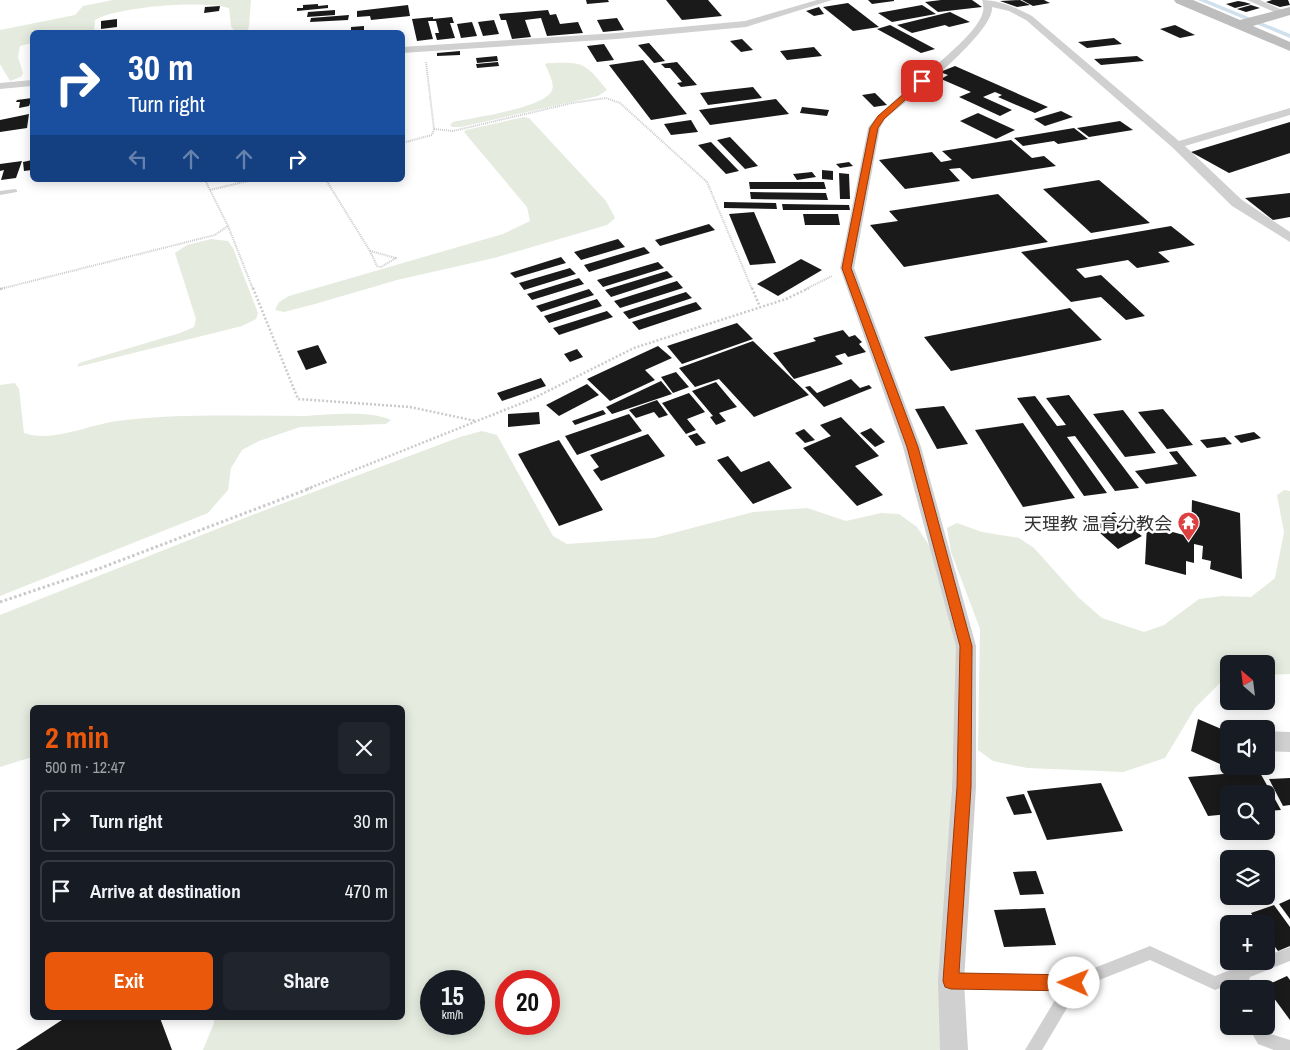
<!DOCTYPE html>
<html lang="en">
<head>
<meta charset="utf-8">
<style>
  :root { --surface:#171b24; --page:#20242c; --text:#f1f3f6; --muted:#9ea1a6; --line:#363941; --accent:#ea580c }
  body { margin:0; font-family:"Archivo Narrow","Noto Sans JP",sans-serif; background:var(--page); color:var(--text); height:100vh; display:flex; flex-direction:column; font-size:19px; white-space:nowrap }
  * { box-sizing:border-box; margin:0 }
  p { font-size:16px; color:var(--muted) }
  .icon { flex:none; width:28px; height:28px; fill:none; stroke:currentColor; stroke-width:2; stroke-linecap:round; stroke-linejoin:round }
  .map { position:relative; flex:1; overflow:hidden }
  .side { position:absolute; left:30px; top:705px; width:375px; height:315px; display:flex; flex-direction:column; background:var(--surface); border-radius:8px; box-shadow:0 2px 12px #0003 }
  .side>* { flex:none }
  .banner { position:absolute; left:30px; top:30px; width:375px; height:152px; border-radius:8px; box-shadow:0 2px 12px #0003; background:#1a4fa0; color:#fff; overflow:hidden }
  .needle { width:32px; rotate:332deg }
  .tools { position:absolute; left:1220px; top:655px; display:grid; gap:10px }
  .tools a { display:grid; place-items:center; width:55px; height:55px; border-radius:8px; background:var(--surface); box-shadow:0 2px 12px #0003; font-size:25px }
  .speed { position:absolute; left:420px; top:970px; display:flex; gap:10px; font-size:25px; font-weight:700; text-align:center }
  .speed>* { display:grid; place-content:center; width:65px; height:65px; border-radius:50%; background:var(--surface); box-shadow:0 2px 12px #0003; line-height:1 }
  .speed small { font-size:12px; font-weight:400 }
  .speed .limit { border:8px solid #d22; background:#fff; color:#111 }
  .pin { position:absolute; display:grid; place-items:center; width:42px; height:42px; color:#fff; margin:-21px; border-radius:10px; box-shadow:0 2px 8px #0006 }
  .me { position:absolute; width:55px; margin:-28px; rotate:271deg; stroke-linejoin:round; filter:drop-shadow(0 0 4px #0008) }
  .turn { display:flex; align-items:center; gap:18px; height:105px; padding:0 15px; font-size:22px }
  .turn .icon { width:65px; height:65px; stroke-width:2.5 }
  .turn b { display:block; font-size:35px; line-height:42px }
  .lanes { display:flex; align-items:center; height:48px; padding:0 15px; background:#0003; justify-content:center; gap:25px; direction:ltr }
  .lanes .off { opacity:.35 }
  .round { display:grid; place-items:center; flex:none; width:52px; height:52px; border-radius:8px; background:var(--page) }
  .head { display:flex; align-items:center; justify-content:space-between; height:85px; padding:0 15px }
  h1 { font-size:30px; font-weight:700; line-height:38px; color:var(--accent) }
  .button { display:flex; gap:10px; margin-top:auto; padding:10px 15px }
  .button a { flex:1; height:58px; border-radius:8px; background:var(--accent); color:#fff; font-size:20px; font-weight:700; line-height:58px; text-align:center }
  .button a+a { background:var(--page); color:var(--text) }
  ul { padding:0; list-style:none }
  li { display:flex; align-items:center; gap:15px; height:62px; margin:0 10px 8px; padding:0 5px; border:2px solid var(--line); border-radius:8px }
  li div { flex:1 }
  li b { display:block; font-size:19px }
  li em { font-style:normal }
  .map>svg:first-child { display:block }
  .green { fill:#e5ebdf; fill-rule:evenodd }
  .water { fill:#d0e0ec }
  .building { fill:#1a1a1a }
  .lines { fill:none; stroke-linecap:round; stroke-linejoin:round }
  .path-far2 { stroke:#cacaca; stroke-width:2; stroke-dasharray:1 1; stroke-linecap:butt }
  .path-far1 { stroke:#cacaca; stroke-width:2.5; stroke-dasharray:2 2; stroke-linecap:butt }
  .path { stroke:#cacaca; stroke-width:3; stroke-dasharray:2.5 2.5; stroke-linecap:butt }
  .lane { fill:#d0d0d0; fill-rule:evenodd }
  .street { fill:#d0d0d0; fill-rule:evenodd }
  .secondary { fill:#bdbdbd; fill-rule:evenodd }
  .route { fill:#ea580c; stroke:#983908 }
  .labels { text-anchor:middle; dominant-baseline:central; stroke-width:5; stroke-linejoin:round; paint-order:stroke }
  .poi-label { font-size:18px; fill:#333; stroke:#fff; text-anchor:end }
</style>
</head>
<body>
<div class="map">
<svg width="1290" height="1050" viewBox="0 0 1290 1050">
  <rect width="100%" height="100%" fill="#fff"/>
  <!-- green -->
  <g class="green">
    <path d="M113 0H251L249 27 246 32H235L231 26 229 8C206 0 118 6 95 20L94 32H32V43L20 46 18 57 23 73 21 77 10 81 0 64V30L75 15 83 6Z"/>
    <path d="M549 63C585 62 585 63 607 90L598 96 461 127H452L450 125 453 122C471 118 546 108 552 90 555 84 548 71 545 64Z"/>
    <path d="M524 117 529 118 606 201 615 218 607 225 494 258 397 280 315 304 284 312 275 310 279 302 289 296 503 234 530 221 527 207 464 132 466 130Z"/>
    <path d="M211 239 228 241 233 248 258 313 256 319 242 326 77 367 79 363 180 333 194 327 196 319 175 253 187 245Z"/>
    <path d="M15 383 19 389 24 433C52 443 88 425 117 421 178 413 242 416 304 416 329 415 368 410 391 420L386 424 300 427 259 441 242 450 231 468 228 490 208 513 0 596V385Z"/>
    <path d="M482 431 497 435 553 536 567 544 654 538 753 512 807 508 846 521 881 513 899 514 917 527 934 553 958 647 940 1050H203L214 1023V1018H402V708H32V757L0 767V615L260 512 460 437ZM431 981H474V1024H431ZM506 981H549V1024H506Z"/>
    <path d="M1284 490 1290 491V674L1266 675V664H1229V679L1223 680 1195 708 1165 758 1123 772 1027 768 993 761 978 750 980 629 951 552 947 528 957 523 982 532 1019 538 1034 548 1078 597 1102 618 1144 632 1164 625 1199 599 1222 596 1251 597 1275 578 1284 532 1277 495Z"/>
  </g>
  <!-- water -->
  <path class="water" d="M1198 0H1207L1290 34V38Z"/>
  <!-- building -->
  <g class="building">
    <path d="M586 0H608L609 2 587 4Z"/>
    <path d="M666 0H708L722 16 682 20Z"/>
    <path d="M868 0H894V1L872 4Z"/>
    <path d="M941 0H972L982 7 938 12 925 2Z"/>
    <path d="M1020 0 1030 5 1017 7 1000 1Z"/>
    <path d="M1022 0H1044L1050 3 1033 6Z"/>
    <path d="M1272 0H1288L1290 5 1280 7 1266 2Z"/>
    <path d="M1238 1 1244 2 1251 4 1235 8 1226 4Z"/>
    <path d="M848 3 879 27 853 31 823 7Z"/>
    <path d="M318 4V6L328 5V8L297 11V8H303V5Z"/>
    <path d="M408 5 410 16 371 20 370 16 357 17V11Z"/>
    <path d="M922 5 936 14 892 22 878 13Z"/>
    <path d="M1251 5 1260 8 1246 12 1237 9Z"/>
    <path d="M220 6 219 11 204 13 205 7Z"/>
    <path d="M819 7 824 14 814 16 806 11Z"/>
    <path d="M335 10V15L307 17 308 12Z"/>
    <path d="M548 10 550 15 556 14 560 24 578 22 583 33 547 36 541 18 525 20 531 37 512 39 506 20H501L499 14Z"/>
    <path d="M950 12 970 22 949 27 945 25 912 33 897 25Z"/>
    <path d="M349 15 348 20 310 22 311 18Z"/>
    <path d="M433 17V19L452 17 454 23H450L455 38 437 40 435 33H439L436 21H428L433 39 417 41 412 19Z"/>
    <path d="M617 18 624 30 603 32 597 20Z"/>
    <path d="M117 19V27L101 29V21Z"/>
    <path d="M494 20 499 34 483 36 478 22Z"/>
    <path d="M472 22 477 36 461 38 457 24Z"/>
    <path d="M890 25 935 49 921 53 877 29Z"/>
    <path d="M1175 25 1195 35 1180 38 1160 29Z"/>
    <path d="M364 26V32H351V27Z"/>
    <path d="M1114 38 1122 44 1087 48 1078 42Z"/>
    <path d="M742 39 753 50 741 52 730 41Z"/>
    <path d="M649 43 665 61 654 63 638 45Z"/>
    <path d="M604 44 614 60 597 62 587 46Z"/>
    <path d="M814 47 822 56 787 60 780 51Z"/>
    <path d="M460 51V55L437 56V53Z"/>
    <path d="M497 56 498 61 477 63 476 58Z"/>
    <path d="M1137 56 1144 61 1101 65 1094 59Z"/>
    <path d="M643 60 687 114 651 120 609 65Z"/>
    <path d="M498 62 499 66 477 68 476 64Z"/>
    <path d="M677 62 697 85 681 87 677 83 682 82 670 68H665L661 64Z"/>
    <path d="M955 66 1048 107 1035 113 998 97 1002 95 995 92 983 97 1012 110 1000 116 959 97 971 92 941 79 948 75 940 72Z"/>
    <path d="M753 87 762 98 708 105 700 93Z"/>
    <path d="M875 93 887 105 874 107 862 95Z"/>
    <path d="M32 98 29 106 19 108 20 102H16L17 100Z"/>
    <path d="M776 99 789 114 710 125 699 110Z"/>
    <path d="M802 107 829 110 827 116 800 113Z"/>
    <path d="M1061 111 1073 117 1045 126 1034 119Z"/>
    <path d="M978 113 1015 130 996 139 960 121Z"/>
    <path d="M29 114 27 128 0 132V120Z"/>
    <path d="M691 120 698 132 671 135 664 124Z"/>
    <path d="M1120 121 1133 130 1089 137 1077 128Z"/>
    <path d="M1290 122V153L1229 173 1191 152Z"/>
    <path d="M1074 128 1088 139 1058 144 1054 141 1023 146 1014 138Z"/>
    <path d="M730 137 758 166 745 169 717 140Z"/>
    <path d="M1011 140 1032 158 1044 156 1056 166 972 179 960 168 949 169 960 181 905 189 879 160 932 152 941 162 952 160 942 151Z"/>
    <path d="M711 142 739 171 726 174 698 145Z"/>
    <path d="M32 160V170L24 171 23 162Z"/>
    <path d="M22 161 16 178 1 180 4 170 0 171V164Z"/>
    <path d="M849 162 853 166 840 168 836 164Z"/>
    <path d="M822 170 833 171V180L822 179Z"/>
    <path d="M812 172 816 177 797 180 793 174Z"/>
    <path d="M839 173 849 174 850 199H840Z"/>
    <path d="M1099 180 1150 223 1091 233 1043 189Z"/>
    <path d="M749 182H824L826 189H750Z"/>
    <path d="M750 192 826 193 828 200 751 199Z"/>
    <path d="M1290 193V217L1273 220 1245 198Z"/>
    <path d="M998 194 1048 242 904 267 870 225 898 221 889 211Z"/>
    <path d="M724 202 776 203 777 209 724 208Z"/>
    <path d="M782 204 849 205 850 210H783Z"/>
    <path d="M754 212 776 263 750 265 729 214Z"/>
    <path d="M803 214H838L840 225H805Z"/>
    <path d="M709 224 715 230 660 246 655 240Z"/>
    <path d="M1171 226 1195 245 1158 252 1170 262 1137 268 1128 260 1076 269 1085 278 1101 275 1145 316 1126 320 1101 297 1071 302 1021 252Z"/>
    <path d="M618 239 625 247 581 260 574 252Z"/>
    <path d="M644 247 650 253 589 272 584 265Z"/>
    <path d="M561 257 566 263 515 278 510 273Z"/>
    <path d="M801 259 822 270 778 296 757 284Z"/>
    <path d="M658 262 664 268 603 287 597 280Z"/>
    <path d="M570 268 576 274 524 290 519 283Z"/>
    <path d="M667 271 673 277 611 297 605 290Z"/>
    <path d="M579 278 584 284 532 300 527 294Z"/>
    <path d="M677 281 683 288 620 308 614 301Z"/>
    <path d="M589 289 594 295 541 312 536 306Z"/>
    <path d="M686 292 692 298 629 319 623 312Z"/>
    <path d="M597 299 602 306 549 323 544 316Z"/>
    <path d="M696 302 702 309 639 330 632 322Z"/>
    <path d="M1070 308 1102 340 951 371 924 337Z"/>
    <path d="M607 311 613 317 559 335 553 328Z"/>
    <path d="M737 323 753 339 682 364 667 346Z"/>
    <path d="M843 330 849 337 855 335 862 342 859 344 866 352 848 357 845 353 835 356 843 364 794 379 773 353 816 341 813 338Z"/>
    <path d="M753 341 809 395 754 417 719 379 695 387 679 368Z"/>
    <path d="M318 345 327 363 306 370 297 351Z"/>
    <path d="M658 346 672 358 645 370 655 380 610 401 587 379Z"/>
    <path d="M577 349 583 357 570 362 564 354Z"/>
    <path d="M676 372 689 387 673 393 661 377Z"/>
    <path d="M541 378 546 386 502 401 497 393Z"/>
    <path d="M851 379 860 388 869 385 872 388 824 407 805 387 810 386 817 393Z"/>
    <path d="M661 381 672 394 612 414 606 407Z"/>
    <path d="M716 382 737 407 719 413 726 421 716 425 710 417 713 416 692 391Z"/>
    <path d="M587 384 599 395 559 416 546 405Z"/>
    <path d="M689 393 705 412 687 419 696 430 686 434 662 403Z"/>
    <path d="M1069 395 1139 488 1115 491 1075 436 1067 437 1107 493 1084 496 1017 398 1035 396 1057 426 1066 425 1046 398Z"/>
    <path d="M657 400 668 415 659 418 654 412 636 418 629 410Z"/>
    <path d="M944 406 968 444 937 449 915 409Z"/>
    <path d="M1163 409 1193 445 1167 449 1138 412Z"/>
    <path d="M603 410 606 414 575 425 572 421Z"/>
    <path d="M1123 410 1156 453 1125 457 1093 414Z"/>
    <path d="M539 412 540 424 508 427V414Z"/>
    <path d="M629 414 642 431 577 455 565 436Z"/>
    <path d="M841 417 879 456 855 466 883 495 857 506 803 448 831 436 820 425Z"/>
    <path d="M1023 423 1075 498 1023 507 975 430Z"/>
    <path d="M871 428 885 442 875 447 860 433Z"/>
    <path d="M804 429 815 440 805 443 795 433Z"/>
    <path d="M1254 432 1261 438 1241 443 1234 436Z"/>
    <path d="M697 433 706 443 696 446 688 436Z"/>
    <path d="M648 434 665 456 601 481 593 470 599 467 590 455Z"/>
    <path d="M1225 437 1232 444 1207 448 1200 440Z"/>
    <path d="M559 440 603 510 559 526 518 454Z"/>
    <path d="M1177 451 1197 476 1146 484 1135 471 1178 464 1169 452Z"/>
    <path d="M728 456 741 472 769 461 792 488 753 504 717 460Z"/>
    <path d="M1192 500 1240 513 1242 579 1210 569 1211 561 1202 559 1203 546 1194 544V563L1186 561V575L1145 564 1147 525 1191 537Z"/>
    <path d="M1114 512 1122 519 1128 516 1142 528 1135 531 1142 536 1118 549 1090 524Z"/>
    <path d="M1198 719 1226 731 1220 764 1191 751Z"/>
    <path d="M1259 771 1281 810 1266 811V794H1229V814L1208 816 1188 777Z"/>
    <path d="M1290 778V805L1283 806 1269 779Z"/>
    <path d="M1101 783 1123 831 1047 840 1027 791Z"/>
    <path d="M1024 794 1032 813 1014 815 1006 797Z"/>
    <path d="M1036 871 1044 894 1020 895 1013 872Z"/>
    <path d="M1290 899V919L1279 904Z"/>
    <path d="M1274 905 1290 927V946L1278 951 1266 935V924H1258L1251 913Z"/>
    <path d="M1045 908 1056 945 1004 947 994 910Z"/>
    <path d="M1287 976 1290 980V1020L1265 986Z"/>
    <path d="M65 1018H160L172 1050H16Z"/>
  </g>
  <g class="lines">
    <!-- path-far2 -->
    <g class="path-far2">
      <path d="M434 129 453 131 572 103 606 98 620 103 707 182 752 289"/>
      <path d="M402 143 432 135 434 129 426 62"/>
      <path d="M326 180 370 251"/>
      <path d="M210 190 252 180"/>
      <path d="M228 226 253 289"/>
      <path d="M370 251 396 258 381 267 377 266Z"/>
      <path d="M0 289 215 235 228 226 205 180"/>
      <path d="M806 289 832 276"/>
    </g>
    <!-- path-far1 -->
    <g class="path-far1">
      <path d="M253 288 298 399 410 407 476 421"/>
      <path d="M752 288 760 307"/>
      <path d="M0 289 5 288"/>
      <path d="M307 489 532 399 634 348 786 299 809 288"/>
    </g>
    <!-- path -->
    <path class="path" d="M0 602 98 569 311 488"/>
    <!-- lane -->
    <g class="lane">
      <path d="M15 189 17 190V192L0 195V191Z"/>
      <path d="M1150 946 1215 976 1253 961H1266V956L1290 947V961L1250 977 1246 989H1232L1234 983 1215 990 1150 960 1079 988 1042 1050H1025L1061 990 951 988 946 986 944 981 946 976 951 974 1074 976Z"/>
      <path d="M1248 1026H1264L1268 1033 1290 1040V1050H1274L1258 1044Z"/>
    </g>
    <!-- street -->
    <g class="street">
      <path d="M817 0H832L746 27 617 39 402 53V47L617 33 745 21Z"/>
      <path d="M982 0C999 0 1017 8 1032 16L1179 141 1290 108V115L1185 146 1242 200 1290 232V242L1232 206 1173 148 1026 20 1009 11 992 7C995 32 906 102 885 119L880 128 854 268 921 447 976 646V787L964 981 968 1050H940L938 981 952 787 956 646 903 447 840 268 868 128C888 98 979 40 983 11 984 8 983 3 982 0Z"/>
      <path d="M1247 0H1260L1289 13 1281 15Z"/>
      <path d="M32 80V86L0 89V83Z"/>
      <path d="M1266 731 1290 732V752L1266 751Z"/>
    </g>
    <!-- secondary -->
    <path class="secondary" d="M1174 0H1193L1240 20 1290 7V15L1253 26 1290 42V51L1176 3Z"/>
  </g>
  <!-- route -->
  <path class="route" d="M920 80 926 81 884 119 878 128 851 268 918 447 972 646 971 787 959 973 1074 975 1080 977 1082 983 1080 989 1074 991 951 989 945 987 943 981 957 787 960 646 907 447 842 268 870 128 878 116Z"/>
  <!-- icons -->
  <defs>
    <symbol id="temple-pin" viewBox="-11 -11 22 30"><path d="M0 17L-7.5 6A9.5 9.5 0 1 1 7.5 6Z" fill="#de4042" stroke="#fff"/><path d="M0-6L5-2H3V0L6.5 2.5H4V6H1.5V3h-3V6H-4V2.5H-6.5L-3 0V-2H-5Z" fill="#fff"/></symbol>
  </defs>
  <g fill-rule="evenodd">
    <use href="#temple-pin" x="1176" y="510" width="25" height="34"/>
  </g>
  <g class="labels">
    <!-- poi labels -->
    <g class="poi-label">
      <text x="1172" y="523">天理教 温育分教会</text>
    </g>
  </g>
</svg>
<div class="tools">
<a><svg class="needle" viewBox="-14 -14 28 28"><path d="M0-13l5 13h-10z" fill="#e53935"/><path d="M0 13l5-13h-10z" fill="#9ea1a6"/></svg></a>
<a><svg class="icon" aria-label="sound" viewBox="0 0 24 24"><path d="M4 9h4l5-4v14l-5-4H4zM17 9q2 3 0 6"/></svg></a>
<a><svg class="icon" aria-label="search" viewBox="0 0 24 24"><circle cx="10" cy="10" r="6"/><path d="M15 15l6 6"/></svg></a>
<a><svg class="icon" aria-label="layers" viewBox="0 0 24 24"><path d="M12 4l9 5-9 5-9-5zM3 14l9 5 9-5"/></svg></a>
<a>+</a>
<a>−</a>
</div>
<div class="speed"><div>15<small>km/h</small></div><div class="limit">20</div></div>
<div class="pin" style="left:922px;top:81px;background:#d93025"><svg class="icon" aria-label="arrive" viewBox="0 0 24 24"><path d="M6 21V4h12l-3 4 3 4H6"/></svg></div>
<svg class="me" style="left:1074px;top:983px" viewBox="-20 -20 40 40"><circle r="19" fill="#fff"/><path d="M0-13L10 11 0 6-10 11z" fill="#ea580c"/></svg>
<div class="banner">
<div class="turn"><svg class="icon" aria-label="right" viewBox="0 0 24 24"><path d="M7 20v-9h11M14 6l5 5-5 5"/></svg><div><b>30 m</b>Turn right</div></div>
<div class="lanes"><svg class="icon off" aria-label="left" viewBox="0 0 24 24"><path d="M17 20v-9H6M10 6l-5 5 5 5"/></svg><svg class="icon off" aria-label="ahead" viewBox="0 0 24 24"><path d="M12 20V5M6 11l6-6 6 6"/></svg><svg class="icon off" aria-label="ahead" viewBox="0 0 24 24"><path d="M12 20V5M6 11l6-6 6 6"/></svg><svg class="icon" aria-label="right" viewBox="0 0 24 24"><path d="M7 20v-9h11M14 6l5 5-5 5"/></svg></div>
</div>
<section class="side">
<div class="head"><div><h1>2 min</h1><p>500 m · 12:47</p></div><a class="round"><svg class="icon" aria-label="close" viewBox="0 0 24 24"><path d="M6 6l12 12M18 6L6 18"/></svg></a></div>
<ul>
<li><svg class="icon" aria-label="right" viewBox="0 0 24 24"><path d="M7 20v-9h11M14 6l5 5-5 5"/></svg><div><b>Turn right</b></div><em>30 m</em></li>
<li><svg class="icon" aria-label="arrive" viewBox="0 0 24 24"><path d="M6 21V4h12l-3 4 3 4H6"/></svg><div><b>Arrive at destination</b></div><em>470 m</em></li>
</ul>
<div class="button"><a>Exit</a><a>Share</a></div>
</section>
</div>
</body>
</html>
